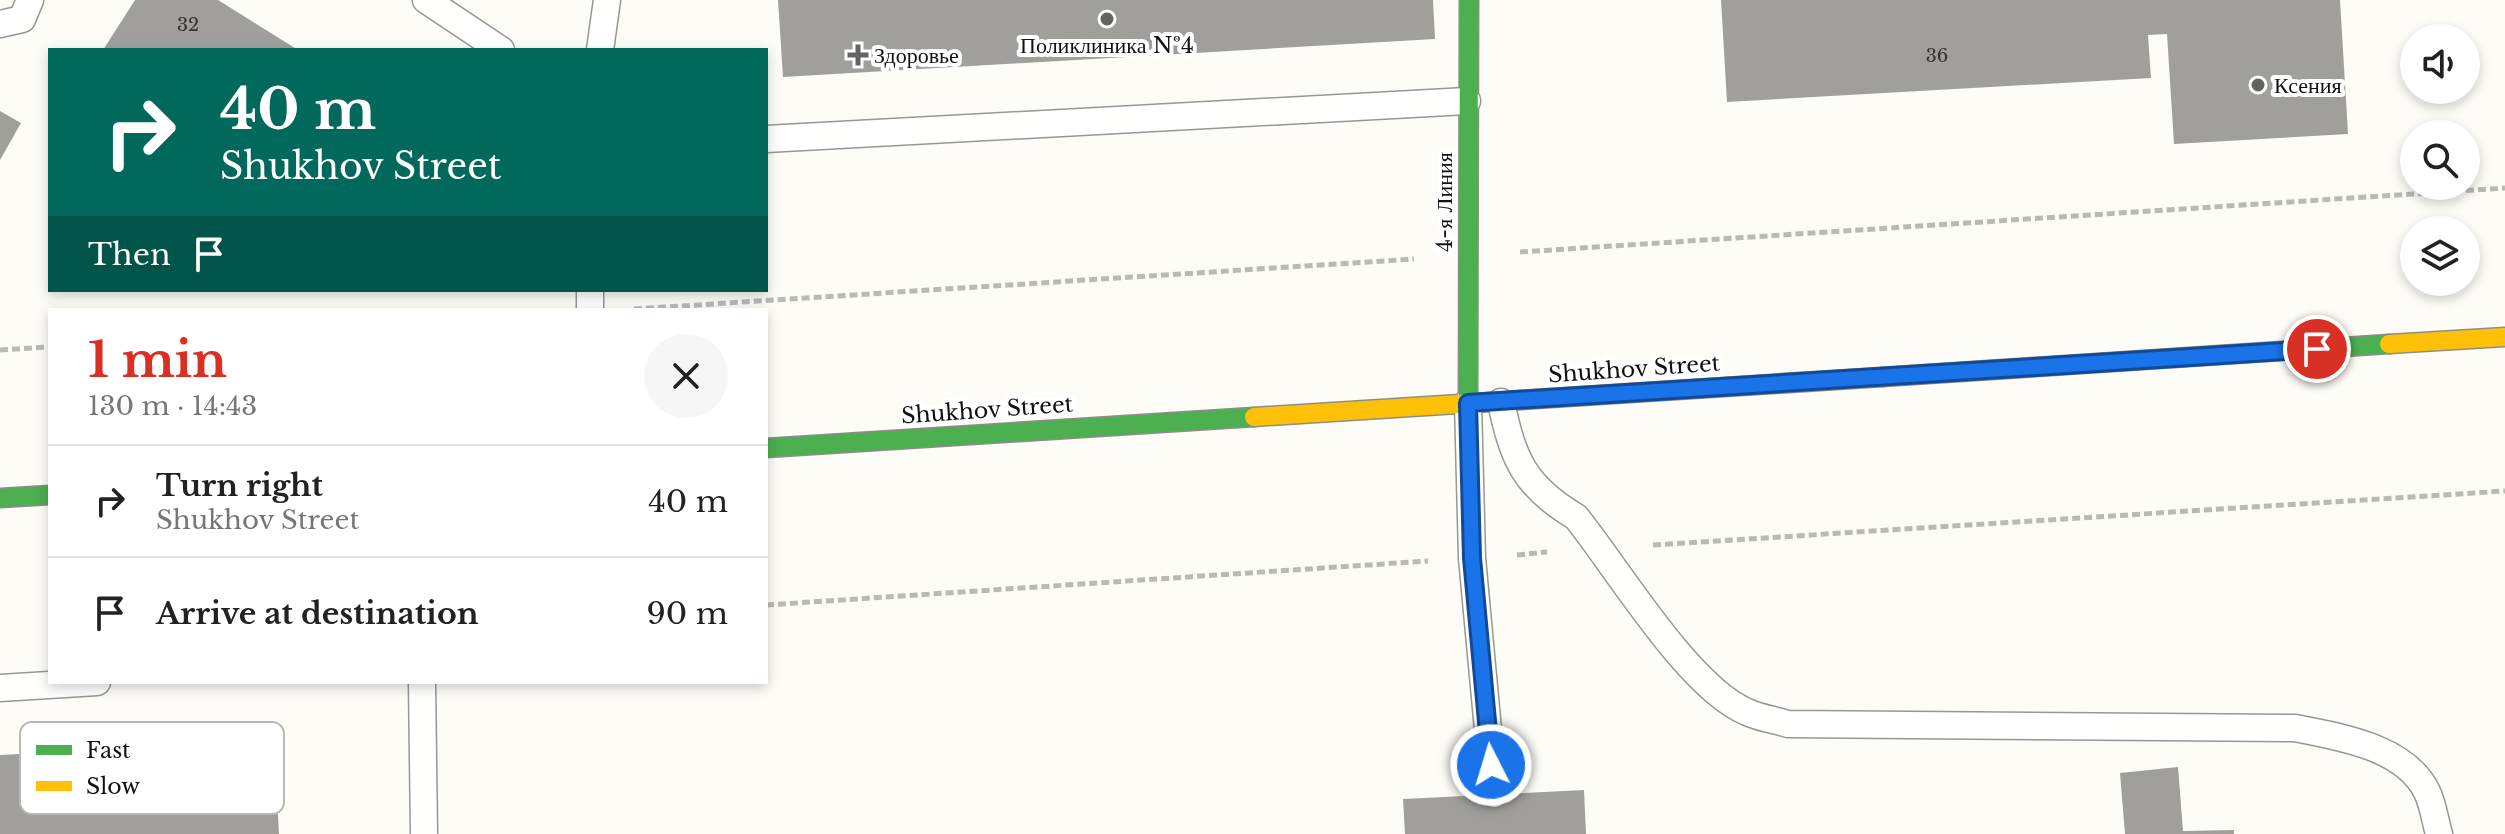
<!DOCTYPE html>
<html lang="en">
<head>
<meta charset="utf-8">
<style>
  :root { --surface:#fff; --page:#f6f6f6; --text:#222; --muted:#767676; --line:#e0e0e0; --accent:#d93025 }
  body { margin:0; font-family:"Libre Baskerville",serif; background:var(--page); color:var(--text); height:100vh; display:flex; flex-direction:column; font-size:30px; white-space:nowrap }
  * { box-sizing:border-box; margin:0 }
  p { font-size:26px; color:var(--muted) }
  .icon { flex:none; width:44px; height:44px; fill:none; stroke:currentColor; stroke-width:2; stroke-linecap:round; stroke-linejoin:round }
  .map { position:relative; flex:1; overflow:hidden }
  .panel { position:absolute; left:48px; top:308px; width:720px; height:376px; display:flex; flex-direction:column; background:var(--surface); border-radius:0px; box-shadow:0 4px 12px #0003 }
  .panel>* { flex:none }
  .hud { position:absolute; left:48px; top:48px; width:720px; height:244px; border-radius:0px; box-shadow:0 4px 12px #0003; background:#00695c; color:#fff; overflow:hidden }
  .tools { position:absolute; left:2400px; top:24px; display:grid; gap:16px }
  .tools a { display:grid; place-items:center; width:80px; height:80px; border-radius:50%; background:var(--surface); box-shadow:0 4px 12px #0003; font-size:40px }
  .pin { position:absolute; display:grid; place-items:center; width:68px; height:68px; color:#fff; margin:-34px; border:4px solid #fff; border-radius:50%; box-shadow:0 2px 8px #0007 }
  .me { position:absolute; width:88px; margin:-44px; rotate:355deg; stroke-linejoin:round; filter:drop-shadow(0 0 6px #0008) }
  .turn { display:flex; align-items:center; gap:28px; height:168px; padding:0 40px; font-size:36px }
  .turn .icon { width:104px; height:104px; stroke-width:2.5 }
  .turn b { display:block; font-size:56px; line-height:68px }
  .then { display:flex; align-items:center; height:76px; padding:0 40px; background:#0003; gap:16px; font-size:30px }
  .round { display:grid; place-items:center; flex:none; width:84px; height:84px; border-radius:42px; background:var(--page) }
  .summary { display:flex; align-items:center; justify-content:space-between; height:136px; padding:0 40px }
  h1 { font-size:48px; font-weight:800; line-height:60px; color:var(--accent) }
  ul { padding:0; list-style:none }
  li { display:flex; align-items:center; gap:24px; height:112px; padding:0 40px; border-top:2px solid var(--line) }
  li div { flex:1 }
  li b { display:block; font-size:30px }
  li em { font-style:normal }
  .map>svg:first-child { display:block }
  .building { fill:#a19f9c }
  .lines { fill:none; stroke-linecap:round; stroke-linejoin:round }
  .lane-casing { stroke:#979795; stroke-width:29 }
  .fast-casing { stroke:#8e8d8b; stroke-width:21 }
  .slow-casing { stroke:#8e8d8b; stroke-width:21 }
  .path { stroke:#b9b9b8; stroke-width:5; stroke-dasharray:8 4; stroke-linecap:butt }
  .lane { stroke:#fffffe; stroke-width:26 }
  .fast { stroke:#4caf50; stroke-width:18 }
  .slow { stroke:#ffc107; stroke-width:18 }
  .route-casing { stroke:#114b97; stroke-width:20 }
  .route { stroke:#1a73e8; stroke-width:14 }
  .poi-dot { fill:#646362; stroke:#fff; stroke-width:3 }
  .labels { text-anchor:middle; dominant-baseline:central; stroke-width:8; stroke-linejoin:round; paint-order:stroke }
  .number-label { font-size:18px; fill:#353434 }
  .poi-label { font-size:22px; fill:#111; stroke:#fff; text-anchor:start }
  .street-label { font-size:22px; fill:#111; stroke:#fff }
  .key { fill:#fff; stroke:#b8b8b8; stroke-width:2 }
  .key-label { font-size:22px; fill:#111 }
</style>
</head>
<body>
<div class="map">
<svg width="2505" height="834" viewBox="0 0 2505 834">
  <rect width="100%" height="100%" fill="#fdfcf7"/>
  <!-- building -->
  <g class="building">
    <path d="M135 0H218L298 50H103Z"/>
    <path d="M778 0H1433L1435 39 783 77Z"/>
    <path d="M1721 0H2340L2348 134 2174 144 2167 34 2148 35 2151 78 1727 102Z"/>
    <path d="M0 111 21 123 0 160Z"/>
    <path d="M274 742 279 834H0V755Z"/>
    <path d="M2178 767 2183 831 2234 830V834H2125L2120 773Z"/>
    <path d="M1584 790 1586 834H1405L1403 799Z"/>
  </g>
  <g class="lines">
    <defs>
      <g id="lane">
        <path d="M426 0 501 50"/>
        <path d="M0 24 22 19 30 0"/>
        <path d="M600 50 607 0"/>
        <path d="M766 139 1467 101"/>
        <path d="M590 310V290"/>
        <path d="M1501 402C1513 459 1524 486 1576 517 1618 569 1688 687 1747 712 1760 718 1775 720 1788 724L2295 728C2338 737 2405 746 2427 792 2433 804 2435 820 2439 834"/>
        <path d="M1468 403 1472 558 1494 794"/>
        <path d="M422 682 424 834"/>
        <path d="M0 688 97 682"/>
      </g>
      <g id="fast">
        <path d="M1882 377 2389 344"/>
        <path d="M1468 403 1469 0"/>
        <path d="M766 448 1254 417"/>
        <path d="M0 498 50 495"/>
      </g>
      <g id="slow">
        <path d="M2389 344 2505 337"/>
        <path d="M1254 417 1882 377"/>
      </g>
    </defs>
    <!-- lane casing -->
    <use href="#lane" class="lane-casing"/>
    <!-- fast casing -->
    <use href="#fast" class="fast-casing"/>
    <!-- slow casing -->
    <use href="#slow" class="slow-casing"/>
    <!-- path -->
    <g class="path">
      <path d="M1520 252 2505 188"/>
      <path d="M634 309 1414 259"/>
      <path d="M0 350 50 347"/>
      <path d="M1653 545 2505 491"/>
      <path d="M1517 555 1547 552"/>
      <path d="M766 605 1428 561"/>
    </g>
    <!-- lane -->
    <use href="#lane" class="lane"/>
    <!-- fast -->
    <use href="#fast" class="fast"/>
    <!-- slow -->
    <use href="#slow" class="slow"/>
  </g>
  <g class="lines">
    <defs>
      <path id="route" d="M1491 765 1472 558 1468 403 2317 349"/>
    </defs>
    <!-- route casing -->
    <use href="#route" class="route-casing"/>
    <!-- route -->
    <use href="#route" class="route"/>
  </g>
  <!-- markers -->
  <g class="poi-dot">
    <circle cx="1107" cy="19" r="8"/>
    <path d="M854 43h8v8h8v8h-8v8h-8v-8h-8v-8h8z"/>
    <circle cx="2258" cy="85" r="8"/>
  </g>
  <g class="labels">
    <!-- number labels -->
    <g class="number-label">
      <text x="188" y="25">32</text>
      <text x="1937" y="56">36</text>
    </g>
    <!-- poi labels -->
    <g class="poi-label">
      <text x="1107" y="45" text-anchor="middle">Поликлиника №4</text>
      <text x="874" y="55">Здоровье</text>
      <text x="2274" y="85">Ксения</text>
    </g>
    <!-- street labels -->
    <g class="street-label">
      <text transform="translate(1444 202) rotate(-90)">4-я Линия</text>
      <text transform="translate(1634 369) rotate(-4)">Shukhov Street</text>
      <text transform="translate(987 410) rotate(-4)">Shukhov Street</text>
    </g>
  </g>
  <!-- legend -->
  <rect x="20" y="722" width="264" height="92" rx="12" class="key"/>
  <rect x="36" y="745" width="36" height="10" fill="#4caf50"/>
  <rect x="36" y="781" width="36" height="10" fill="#ffc107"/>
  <g class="key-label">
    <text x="86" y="758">Fast</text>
    <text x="86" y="794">Slow</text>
  </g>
</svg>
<div class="tools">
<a><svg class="icon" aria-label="sound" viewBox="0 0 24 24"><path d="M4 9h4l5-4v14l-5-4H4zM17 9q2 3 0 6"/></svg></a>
<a><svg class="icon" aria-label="search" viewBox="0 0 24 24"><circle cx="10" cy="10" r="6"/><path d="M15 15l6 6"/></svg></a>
<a><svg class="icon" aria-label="layers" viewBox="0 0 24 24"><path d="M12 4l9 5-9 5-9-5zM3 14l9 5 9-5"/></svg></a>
</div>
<div class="pin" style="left:2317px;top:349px;background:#d93025"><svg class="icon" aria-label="arrive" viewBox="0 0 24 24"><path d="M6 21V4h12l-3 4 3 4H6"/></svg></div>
<svg class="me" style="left:1491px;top:765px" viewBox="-20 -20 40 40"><circle r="17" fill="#1a73e8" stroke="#fff" stroke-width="3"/><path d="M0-11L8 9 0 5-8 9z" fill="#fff"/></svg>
<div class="hud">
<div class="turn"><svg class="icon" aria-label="right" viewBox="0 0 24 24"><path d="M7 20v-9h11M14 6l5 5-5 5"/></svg><div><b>40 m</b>Shukhov Street</div></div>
<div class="then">Then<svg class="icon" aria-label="arrive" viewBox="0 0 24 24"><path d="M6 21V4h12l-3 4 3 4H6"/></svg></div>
</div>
<section class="panel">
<div class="summary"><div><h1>1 min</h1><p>130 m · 14:43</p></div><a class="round"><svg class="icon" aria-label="close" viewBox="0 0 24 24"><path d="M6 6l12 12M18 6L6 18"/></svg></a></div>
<ul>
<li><svg class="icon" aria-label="right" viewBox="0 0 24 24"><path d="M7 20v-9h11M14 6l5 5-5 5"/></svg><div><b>Turn right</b><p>Shukhov Street</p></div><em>40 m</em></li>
<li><svg class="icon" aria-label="arrive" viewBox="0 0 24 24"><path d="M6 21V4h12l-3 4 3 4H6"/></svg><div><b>Arrive at destination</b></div><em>90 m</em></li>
</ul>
</section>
</div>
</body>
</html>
